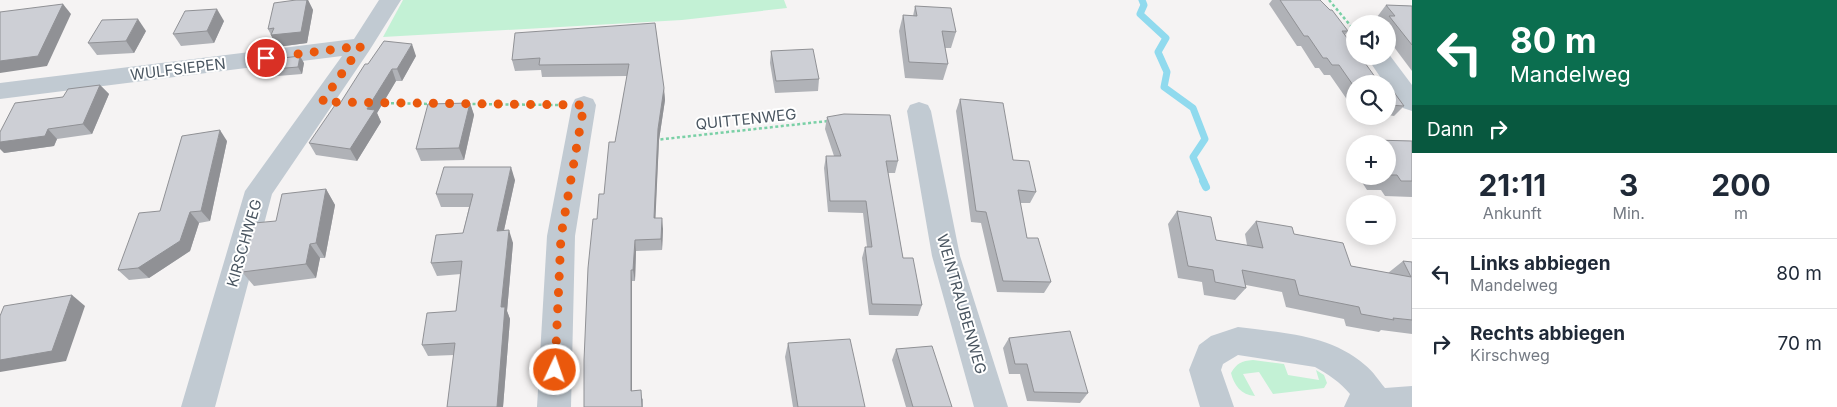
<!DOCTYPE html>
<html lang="de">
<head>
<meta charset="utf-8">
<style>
  :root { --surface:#fff; --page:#f6f6f7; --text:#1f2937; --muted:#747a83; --line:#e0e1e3 }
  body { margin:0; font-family:Inter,sans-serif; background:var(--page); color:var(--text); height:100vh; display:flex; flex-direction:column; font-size:19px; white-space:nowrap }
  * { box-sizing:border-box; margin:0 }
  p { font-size:16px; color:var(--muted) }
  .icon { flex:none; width:28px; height:28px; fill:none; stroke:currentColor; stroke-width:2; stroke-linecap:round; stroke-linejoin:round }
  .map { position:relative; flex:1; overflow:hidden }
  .side { display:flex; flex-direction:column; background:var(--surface); width:425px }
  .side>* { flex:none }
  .top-card { background:#0b6e4f; color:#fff; overflow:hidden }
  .buttons { position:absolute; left:1346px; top:15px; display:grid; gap:10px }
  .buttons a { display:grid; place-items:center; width:50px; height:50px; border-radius:50%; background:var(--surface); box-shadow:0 2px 12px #0003; font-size:25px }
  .pin { position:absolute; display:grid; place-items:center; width:42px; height:42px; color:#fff; margin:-21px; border:2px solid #fff; border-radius:50%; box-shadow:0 1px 5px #0007 }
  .me { position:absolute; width:55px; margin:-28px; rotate:3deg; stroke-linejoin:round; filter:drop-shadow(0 0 4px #0008) }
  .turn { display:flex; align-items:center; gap:18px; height:105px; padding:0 15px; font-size:22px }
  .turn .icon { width:65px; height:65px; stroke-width:2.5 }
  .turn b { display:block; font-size:35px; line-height:42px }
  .then { display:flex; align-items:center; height:48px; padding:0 15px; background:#0003; gap:10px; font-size:19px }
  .eta { display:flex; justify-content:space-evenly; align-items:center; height:85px; text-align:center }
  .eta b { font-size:30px; font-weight:700; line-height:35px }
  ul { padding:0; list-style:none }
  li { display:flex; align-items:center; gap:15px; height:70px; padding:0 15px; border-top:1px solid var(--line) }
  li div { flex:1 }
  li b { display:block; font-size:19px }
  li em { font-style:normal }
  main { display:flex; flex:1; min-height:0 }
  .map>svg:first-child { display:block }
  .green { fill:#c3f1d5 }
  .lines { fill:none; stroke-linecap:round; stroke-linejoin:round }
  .stream-far1 { stroke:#90daee; stroke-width:7 }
  .stream { stroke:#90daee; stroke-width:8 }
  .path { stroke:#7ad0a6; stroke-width:2.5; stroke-dasharray:3 2.5; stroke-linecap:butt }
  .minor { fill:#c1cad2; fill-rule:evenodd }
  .wall { fill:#b0b2b7 }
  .shaded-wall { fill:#909195 }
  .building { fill:#cdcfd5; stroke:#909195 }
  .route { stroke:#ea580c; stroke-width:9; stroke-dasharray:0 16.2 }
  .labels { text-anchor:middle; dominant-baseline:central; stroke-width:4; stroke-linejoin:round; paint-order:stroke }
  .street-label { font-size:15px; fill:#4a5661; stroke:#fff }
</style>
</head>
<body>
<main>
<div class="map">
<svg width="1412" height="407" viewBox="0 0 1412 407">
  <rect width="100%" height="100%" fill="#f5f3f3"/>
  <!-- green -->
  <g class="green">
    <path d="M403 0H784L787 8 682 20 383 37Z"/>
    <path d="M1253 360 1284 364 1288 375 1319 380 1316 370 1324 375 1327 383 1324 388 1273 394 1259 372 1243 374 1255 396C1241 395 1234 385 1231 373 1237 363 1241 361 1253 360Z"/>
  </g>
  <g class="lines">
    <!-- stream-far1 -->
    <path class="stream-far1" d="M1142 0 1144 5 1140 14 1166 38 1158 52 1167 72 1164 87 1193 108 1205 139 1193 157 1204 182"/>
    <!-- stream -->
    <path class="stream" d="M1203 181 1206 187"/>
    <!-- path -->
    <g class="path">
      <path d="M1329 0 1355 31"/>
      <path d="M380 103 431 104"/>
      <path d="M467 104 558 105"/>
      <path d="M655 140 828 121"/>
    </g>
    <!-- minor -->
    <g class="minor">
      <path d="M379 0H401L369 51 272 194 215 407H181L245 191 342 56 0 99V83L354 39Z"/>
      <path d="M1388 53 1412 85V111L1403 108 1388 87V84H1385L1366 56H1388Z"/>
      <path d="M584 96 593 99 596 105 575 236 571 407H537L547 236 572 105 575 99Z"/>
      <path d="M919 102 928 105 931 111 960 256 1008 407H974L932 256 907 111 910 105Z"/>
      <path d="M1238 327C1282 333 1330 334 1365 365 1373 371 1379 381 1385 388L1412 386V407H1344L1350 394C1340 382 1328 374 1315 367L1238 355 1223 364 1221 370 1234 407H1200L1189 370 1199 345 1211 336Z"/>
    </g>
  </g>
  <!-- wall -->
  <g class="wall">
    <path d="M296 0H308L313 10 307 43 277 47 268 29Z"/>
    <path d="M1272 0H1320L1348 31 1345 35 1355 84V111L1330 75H1324L1319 68H1315L1301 46H1297L1269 4Z"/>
    <path d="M1386 5 1412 6V71L1388 39V24H1382L1377 17Z"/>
    <path d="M915 6 956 32 951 48H945L948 64 943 80 905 78 899 31 903 15 913 16Z"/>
    <path d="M224 21 214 43 181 46 173 34Z"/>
    <path d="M655 23 665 100 659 140 655 218 663 229 662 250 636 251 635 281H632V391L643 399V407H584L597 219 604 194 615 142 627 76 542 77 541 70 515 71 512 60Z"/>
    <path d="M146 31 134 53 97 55 88 43Z"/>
    <path d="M771 51 819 79 818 91 775 93 770 63Z"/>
    <path d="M416 56 402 81H396L377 113 381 122 357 161 316 155 309 143 339 105 368 64Z"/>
    <path d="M304 63 302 74 266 77 262 70Z"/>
    <path d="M1388 84 1404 106 1394 116 1388 115Z"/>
    <path d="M100 85 109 94 92 134 57 139 54 146 4 153 63 97Z"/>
    <path d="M960 99 1013 160 1036 192 1030 203H1020L1027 238 1051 282 1044 293 997 292 981 223 971 222 956 111Z"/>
    <path d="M470 103 474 115 464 160 421 161 416 149Z"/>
    <path d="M827 117 898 161 895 173H888L903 258 922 305 918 316 869 315 862 258 865 247H867L863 213 828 212 824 168 826 156H834L825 129Z"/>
    <path d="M1373 140 1412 141V197L1385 196 1381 190H1367L1358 176H1388V144H1361L1362 143H1370Z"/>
    <path d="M227 141 210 221 199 223 190 251 149 278 129 280 118 270Z"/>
    <path d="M1355 150V171L1347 158Z"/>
    <path d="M515 180 504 230 513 243 507 311 510 319 503 407H447L454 355 428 356 422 345 456 311 461 274 437 276 431 263 463 233 469 207H441L436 194Z"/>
    <path d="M326 189 335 205 325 258H320L316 278 254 286 242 272 276 221Z"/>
    <path d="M1177 211 1216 240 1247 245 1245 234 1256 221 1294 234 1351 266 1388 273 1403 261 1412 262V334L1381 330 1379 332 1346 326 1344 319 1286 307 1282 292 1246 285V288L1235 300 1204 295 1202 282 1178 278 1168 224Z"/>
    <path d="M1009 338 1088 393 1080 403 1027 401 1020 374H1009L1003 348Z"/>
    <path d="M788 343 865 407H793L785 357Z"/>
    <path d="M896 349 952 407H906L892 360Z"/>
  </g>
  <!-- shaded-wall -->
  <g class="shaded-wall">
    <path d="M307 0H308L313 10 307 43 277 47 271 35Z"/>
    <path d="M63 4 71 14 47 66 0 73V61Z"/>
    <path d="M217 9 224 21 214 43 207 31Z"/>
    <path d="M138 19 146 31 134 53 126 41Z"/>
    <path d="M412 44 416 56 402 81 397 69Z"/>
    <path d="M300 56 304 63 302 74 298 67Z"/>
    <path d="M392 69 396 81 377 113 381 122 357 161 350 149 367 109Z"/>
    <path d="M100 85 109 94 92 134 83 124Z"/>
    <path d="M664 88 665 100 659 140 655 229 654 218 658 129Z"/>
    <path d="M470 103 474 115 464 160 459 148Z"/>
    <path d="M48 129 57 139 54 146 4 153 0 149V142Z"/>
    <path d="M220 130 227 141 210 221 201 211Z"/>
    <path d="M511 167 515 180 501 244 497 231Z"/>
    <path d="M326 189 335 205 325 258 316 243Z"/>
    <path d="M190 212 199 223 190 251 149 278 138 268Z"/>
    <path d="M662 218 663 229 662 250 661 239Z"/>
    <path d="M509 230 513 243 507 311 510 319 503 407H497L501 307Z"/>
    <path d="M635 240 636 251 635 281 633 270Z"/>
    <path d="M310 244 320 258 316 278 306 264Z"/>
    <path d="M631 270 632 281V400L631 391Z"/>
    <path d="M72 295 85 306 66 361 0 372V360Z"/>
  </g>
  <!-- building -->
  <g class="building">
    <path d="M296 0H307L301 32 271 35 274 28 268 29 274 3Z"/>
    <path d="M1280 0H1320L1330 10H1332L1348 31H1342L1355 49V56H1360L1378 81H1385L1387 84H1355V88L1339 65H1332L1327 58H1323L1308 36H1304Z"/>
    <path d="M63 4 38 56 0 61V12Z"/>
    <path d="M1386 5 1412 6V45L1389 16H1395Z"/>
    <path d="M915 6 951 8 956 32 942 31 948 64 909 62 903 15 917 16Z"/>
    <path d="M217 9 207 31 173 34 185 11Z"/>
    <path d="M138 19 126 41 88 43 102 20Z"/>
    <path d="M655 23 664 88 658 129 654 218H662L661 239 635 240 633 270H631V391L641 390 642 407H584V360L588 268 593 219H597L599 194H604L609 142H615L629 64 539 65 540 58 512 60 515 33Z"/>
    <path d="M384 41 412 44 397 69H392L367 109 375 110 350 149 309 143 335 105H339L365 64H368Z"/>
    <path d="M813 49 819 79 776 81 771 51Z"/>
    <path d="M300 56 298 67 262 70 266 60Z"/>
    <path d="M1388 84 1404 106 1388 105Z"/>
    <path d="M100 85 83 124 48 129 45 136 0 142V132L15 103 63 97 68 89Z"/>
    <path d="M960 99 1003 103 1013 160 1029 161 1036 192 1018 190 1027 238H1038L1051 282 1003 281 986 212 976 211Z"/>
    <path d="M470 103 459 148 416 149 428 104Z"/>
    <path d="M844 114 890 115 898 161H886L903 258H913L922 305 872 304 865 247H872L866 201H830L826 156H841L827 117Z"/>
    <path d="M220 130 201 211 190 212 180 241 138 268 118 270 139 213 160 211 182 136Z"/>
    <path d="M1373 140 1412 141V181H1401L1397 175H1388V144H1363L1362 143H1375Z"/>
    <path d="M444 167H511L497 231 509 230 501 307H505L497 407H447L455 343 422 345 427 313 456 311 462 261 431 263 436 235 463 233 473 194H436Z"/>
    <path d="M326 189 316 243 310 244 306 264 242 272 254 223 276 221 282 194Z"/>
    <path d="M1177 211 1211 217 1216 240 1263 248 1256 221 1292 227 1294 234 1343 243 1351 266 1411 277 1403 261 1412 262V320L1393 318 1394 320 1361 314 1359 307 1299 295 1295 280 1242 270 1246 288 1215 282 1213 270 1188 266Z"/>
    <path d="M72 295 52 351 0 360V316L4 306Z"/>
    <path d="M1070 331 1088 393 1034 392 1027 364H1015L1009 338Z"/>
    <path d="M850 339 865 407H798L788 343Z"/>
    <path d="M932 346 952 407H913L896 349Z"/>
  </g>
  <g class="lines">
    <!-- route -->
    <path class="route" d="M266 58 361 46 322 102 584 105 561 236 555 370"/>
  </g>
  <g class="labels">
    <!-- street labels -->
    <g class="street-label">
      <text transform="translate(178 69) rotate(-7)">WULFSIEPEN</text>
      <text transform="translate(746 119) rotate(-6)">QUITTENWEG</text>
      <text transform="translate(244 243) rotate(-74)">KIRSCHWEG</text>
      <text transform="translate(962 304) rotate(74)">WEINTRAUBENWEG</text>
    </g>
  </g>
</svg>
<div class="buttons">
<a><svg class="icon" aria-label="sound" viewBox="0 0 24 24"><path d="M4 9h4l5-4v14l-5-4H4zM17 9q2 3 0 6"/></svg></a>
<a><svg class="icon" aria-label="search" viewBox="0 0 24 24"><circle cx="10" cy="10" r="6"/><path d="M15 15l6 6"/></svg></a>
<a>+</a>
<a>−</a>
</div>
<div class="pin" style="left:266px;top:58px;background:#d93025"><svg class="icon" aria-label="arrive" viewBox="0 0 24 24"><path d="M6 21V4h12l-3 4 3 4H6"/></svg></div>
<svg class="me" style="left:555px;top:370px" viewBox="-20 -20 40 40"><circle r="17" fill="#ea580c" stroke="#fff" stroke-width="3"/><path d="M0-11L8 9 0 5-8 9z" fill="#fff"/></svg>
</div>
<section class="side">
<div class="top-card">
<div class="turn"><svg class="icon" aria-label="left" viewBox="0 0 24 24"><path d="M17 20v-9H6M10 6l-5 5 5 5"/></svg><div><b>80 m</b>Mandelweg</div></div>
<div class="then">Dann<svg class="icon" aria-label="right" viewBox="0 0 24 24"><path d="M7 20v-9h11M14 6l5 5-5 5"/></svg></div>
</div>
<div class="eta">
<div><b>21:11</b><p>Ankunft</p></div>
<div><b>3</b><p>Min.</p></div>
<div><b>200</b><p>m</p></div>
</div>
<ul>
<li><svg class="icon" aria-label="left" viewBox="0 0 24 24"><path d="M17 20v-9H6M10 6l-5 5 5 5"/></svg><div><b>Links abbiegen</b><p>Mandelweg</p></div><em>80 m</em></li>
<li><svg class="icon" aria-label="right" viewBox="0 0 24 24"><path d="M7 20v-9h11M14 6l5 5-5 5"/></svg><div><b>Rechts abbiegen</b><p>Kirschweg</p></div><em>70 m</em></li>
</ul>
</section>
</main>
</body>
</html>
